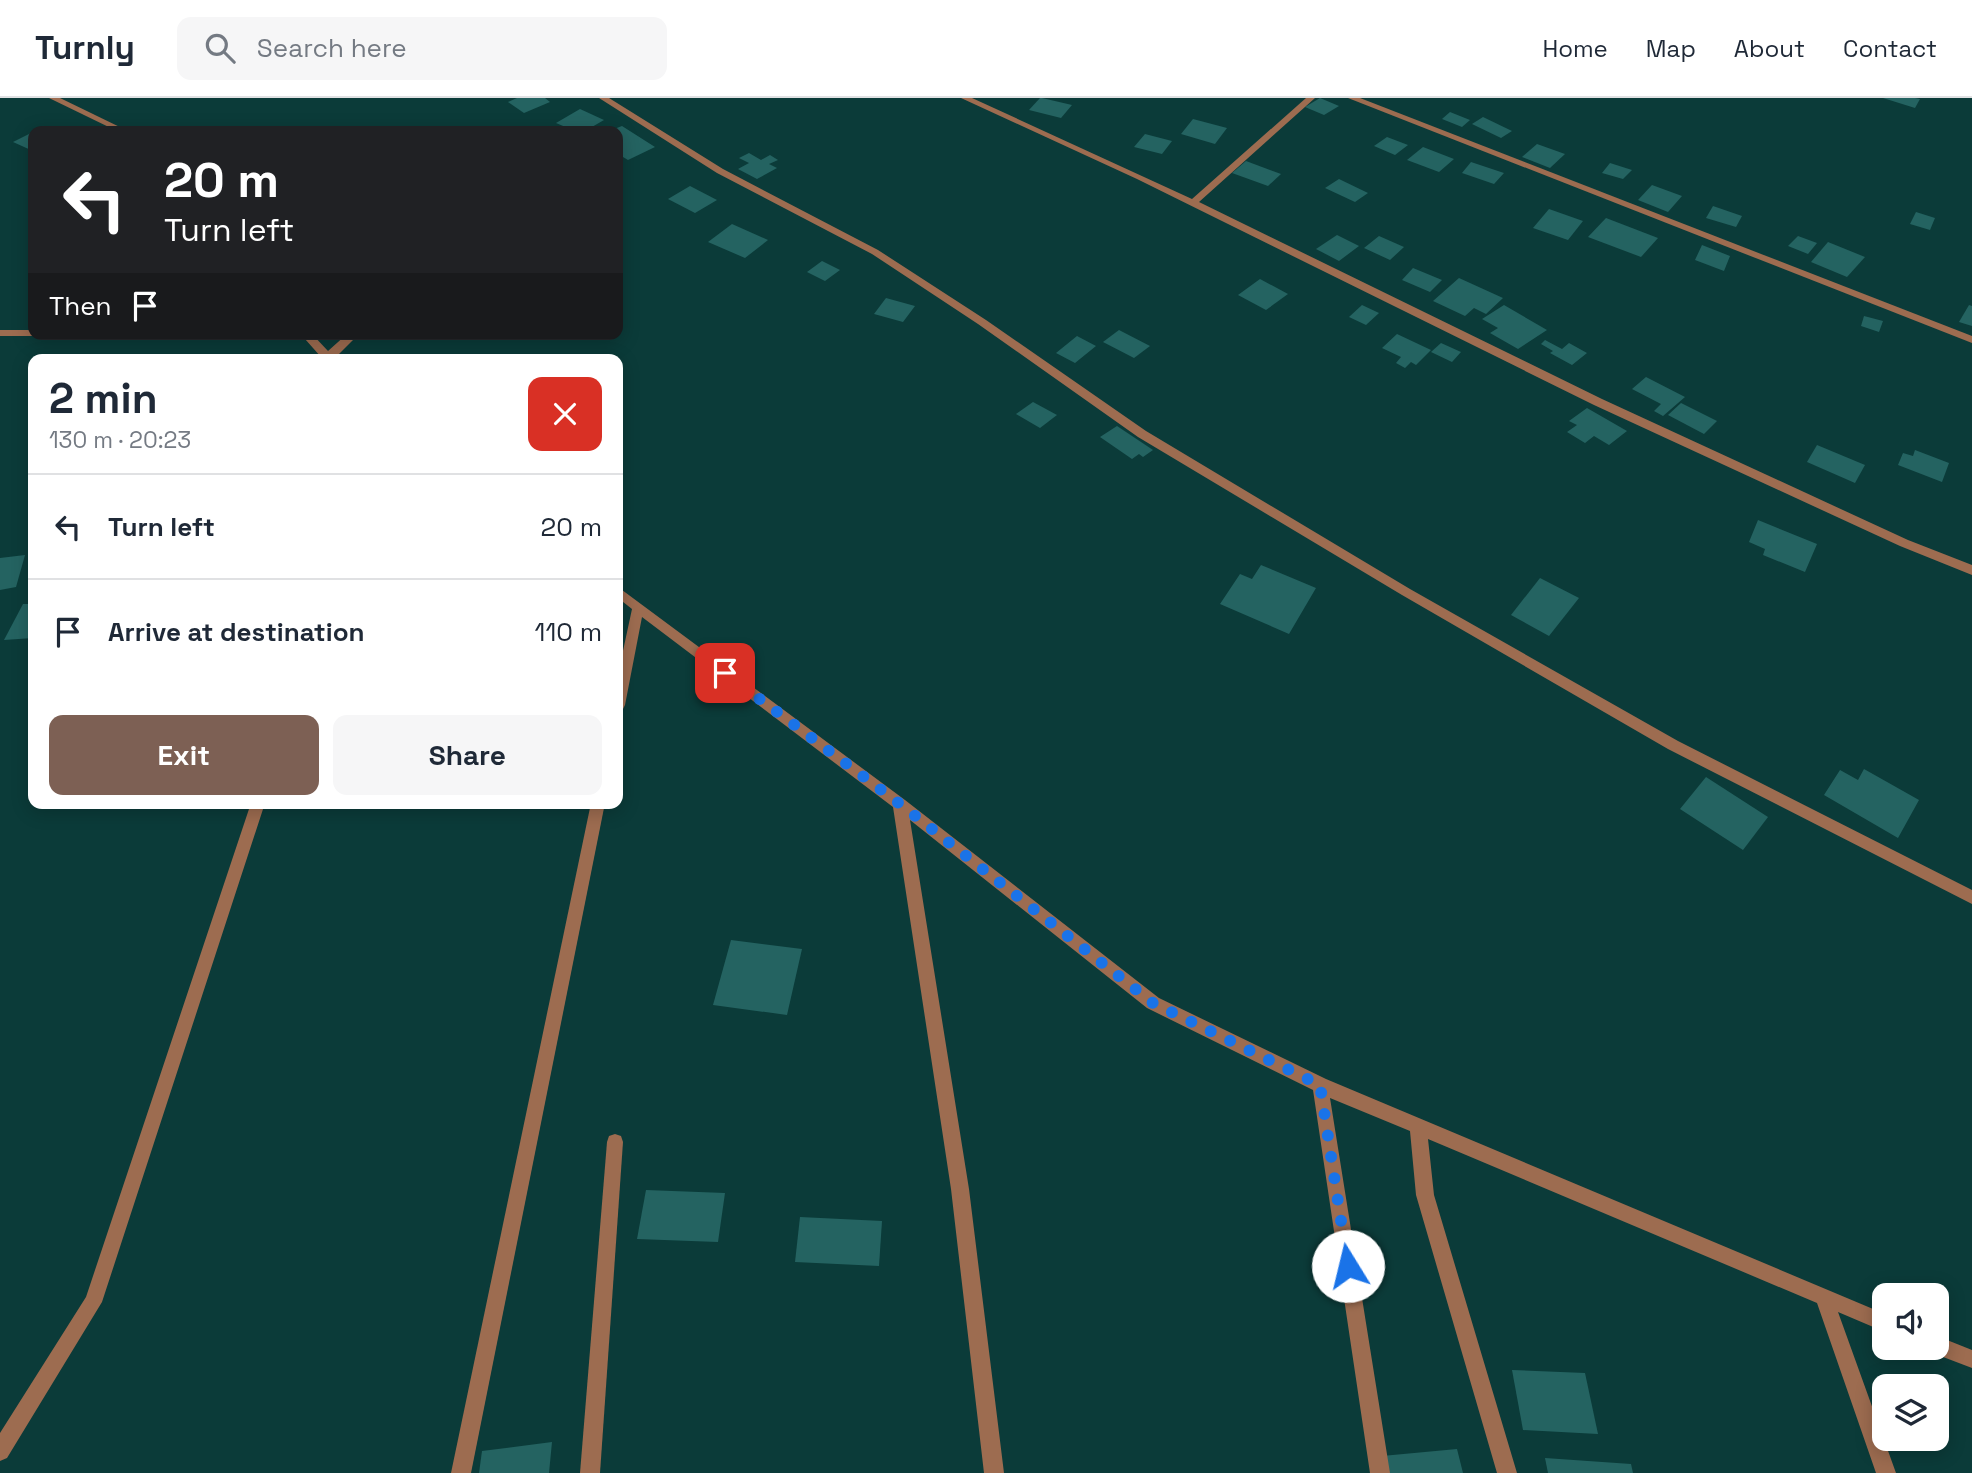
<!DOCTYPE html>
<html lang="en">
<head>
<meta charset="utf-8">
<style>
  :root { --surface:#fff; --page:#f6f6f7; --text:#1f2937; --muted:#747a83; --line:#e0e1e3; --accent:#7d6054 }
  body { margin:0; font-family:"Space Grotesk",sans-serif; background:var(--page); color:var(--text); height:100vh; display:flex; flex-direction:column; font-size:26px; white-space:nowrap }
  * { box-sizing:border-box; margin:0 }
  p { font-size:23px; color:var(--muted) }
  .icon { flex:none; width:38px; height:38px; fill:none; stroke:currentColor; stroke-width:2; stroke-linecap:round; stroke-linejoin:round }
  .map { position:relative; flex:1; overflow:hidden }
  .side { position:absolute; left:28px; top:256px; width:595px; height:455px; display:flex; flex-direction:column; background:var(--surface); border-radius:14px; box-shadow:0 4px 18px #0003 }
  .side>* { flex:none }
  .banner { position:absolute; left:28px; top:28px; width:595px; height:214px; border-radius:14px; box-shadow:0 4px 18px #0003; background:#202124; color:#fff; overflow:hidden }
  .fabs { position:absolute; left:1872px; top:1185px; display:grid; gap:14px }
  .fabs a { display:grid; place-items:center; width:77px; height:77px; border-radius:14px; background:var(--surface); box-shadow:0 4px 18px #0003; font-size:35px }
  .pin { position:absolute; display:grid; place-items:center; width:60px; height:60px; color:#fff; margin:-30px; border-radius:14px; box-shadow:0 4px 10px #0006 }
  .me { position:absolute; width:77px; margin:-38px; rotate:351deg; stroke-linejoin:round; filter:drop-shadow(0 0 5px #0008) }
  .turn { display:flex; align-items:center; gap:24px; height:147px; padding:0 21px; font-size:32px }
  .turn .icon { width:91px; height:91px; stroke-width:2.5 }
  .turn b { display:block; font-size:49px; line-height:60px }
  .then { display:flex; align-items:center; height:66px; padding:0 21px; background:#0003; gap:14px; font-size:26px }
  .round { display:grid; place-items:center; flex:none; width:74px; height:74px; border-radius:14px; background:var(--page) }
  .summary { display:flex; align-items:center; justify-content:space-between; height:119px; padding:0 21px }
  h1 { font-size:42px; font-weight:700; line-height:52px }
  .cta { display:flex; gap:14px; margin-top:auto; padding:14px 21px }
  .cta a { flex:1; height:80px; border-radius:14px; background:var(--accent); color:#fff; font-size:28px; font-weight:700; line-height:80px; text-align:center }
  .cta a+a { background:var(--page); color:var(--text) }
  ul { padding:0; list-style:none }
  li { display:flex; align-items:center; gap:21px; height:105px; padding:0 21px; border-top:2px solid var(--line) }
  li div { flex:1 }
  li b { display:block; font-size:26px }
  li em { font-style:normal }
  header { display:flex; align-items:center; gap:42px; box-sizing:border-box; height:98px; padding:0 35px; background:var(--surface); border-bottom:2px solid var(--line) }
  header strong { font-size:33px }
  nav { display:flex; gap:38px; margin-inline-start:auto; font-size:24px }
  .search { width:490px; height:63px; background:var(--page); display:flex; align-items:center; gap:18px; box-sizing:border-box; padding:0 24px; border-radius:14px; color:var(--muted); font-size:26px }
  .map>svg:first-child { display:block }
  .building { fill:#246361 }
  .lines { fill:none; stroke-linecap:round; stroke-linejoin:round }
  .street { fill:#9d6c50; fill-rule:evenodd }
  .route { stroke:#1a73e8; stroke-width:12; stroke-dasharray:0 21.6 }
</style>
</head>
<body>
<header>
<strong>Turnly</strong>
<div class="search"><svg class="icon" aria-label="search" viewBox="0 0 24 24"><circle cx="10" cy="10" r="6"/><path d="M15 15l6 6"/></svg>Search here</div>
<nav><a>Home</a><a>Map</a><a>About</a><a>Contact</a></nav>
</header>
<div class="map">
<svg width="1972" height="1375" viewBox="0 0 1972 1375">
  <rect width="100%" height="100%" fill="#0b3b39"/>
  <!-- building -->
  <g class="building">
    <path d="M517 0H545L550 4 524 15 508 4Z"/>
    <path d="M1040 0H1042L1072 7 1061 20 1029 12Z"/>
    <path d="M1320 0 1339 8 1324 17 1305 9Z"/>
    <path d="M1883 0H1915L1920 1 1915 10Z"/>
    <path d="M580 11 604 22 585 33H575L556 25Z"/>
    <path d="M1450 14 1470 22 1462 29 1442 21Z"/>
    <path d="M1483 19 1512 33 1501 40 1472 26Z"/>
    <path d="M1193 21 1227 30 1215 46 1181 36Z"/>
    <path d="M622 28 655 49 628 62 618 56V33H609Z"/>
    <path d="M33 34V53L13 44Z"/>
    <path d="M1145 36 1172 43 1162 56 1134 49Z"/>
    <path d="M1387 39 1408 47 1395 57 1374 48Z"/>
    <path d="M1537 46 1565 56 1550 70 1522 59Z"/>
    <path d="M1423 49 1454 61 1439 74 1407 62Z"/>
    <path d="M749 55 761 62 770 57 778 62 769 66 777 70 757 81 738 71 749 65 739 60Z"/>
    <path d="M1246 63 1281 76 1268 88 1232 75Z"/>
    <path d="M1471 64 1504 75 1494 86 1462 75Z"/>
    <path d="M1610 65 1632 72 1623 81 1602 75Z"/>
    <path d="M1339 81 1368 95 1355 104 1325 90Z"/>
    <path d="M1652 87 1682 98 1668 114 1638 102Z"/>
    <path d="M690 88 717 102 695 115 668 101Z"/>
    <path d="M1713 108 1742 118 1736 129 1706 120Z"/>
    <path d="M1549 111 1583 123 1568 142 1533 130Z"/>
    <path d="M1916 114 1935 120 1930 132 1910 126Z"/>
    <path d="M1606 120 1658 140 1641 159 1588 139Z"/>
    <path d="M732 126 768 142 745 160 708 144Z"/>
    <path d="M1337 137 1359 148 1339 163 1316 151Z"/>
    <path d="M1379 138 1404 149 1390 162 1364 150Z"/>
    <path d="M1798 138 1817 145 1808 156 1788 148Z"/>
    <path d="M1828 144 1865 159 1847 179 1811 164Z"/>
    <path d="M1702 147 1730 158 1724 173 1695 162Z"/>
    <path d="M822 163 840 172 825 183 807 174Z"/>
    <path d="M1413 170 1442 182 1430 194 1402 182Z"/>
    <path d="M1459 180 1503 200 1486 216 1474 210 1465 218 1433 203Z"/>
    <path d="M1260 181 1288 196 1266 212 1238 197Z"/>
    <path d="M886 200 915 208 903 224 874 216Z"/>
    <path d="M1362 207 1379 215 1366 227 1349 219Z"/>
    <path d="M1504 207 1547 232 1518 251 1490 235 1498 230 1482 221Z"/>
    <path d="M1969 207 1972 208V228L1959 224Z"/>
    <path d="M1864 218 1883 223 1879 234 1861 228Z"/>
    <path d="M1119 232 1150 248 1134 260 1103 244Z"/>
    <path d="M1397 236 1431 252 1416 267 1411 264 1405 270 1396 265 1401 259 1382 250Z"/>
    <path d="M1077 238 1096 248 1075 265 1056 255Z"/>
    <path d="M1545 242 1562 251 1569 245 1587 255 1572 267 1550 255 1553 253 1541 246Z"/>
    <path d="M1441 245 1461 254 1452 264 1431 254Z"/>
    <path d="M1646 279 1685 299 1663 318 1654 313 1661 306 1632 291Z"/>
    <path d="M1033 304 1057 317 1040 330 1016 316Z"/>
    <path d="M1681 305 1717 323 1704 336 1668 317Z"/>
    <path d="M1587 310 1627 333 1609 347 1594 338 1585 345 1567 334 1577 327 1569 323Z"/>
    <path d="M1117 328 1153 352 1143 359 1139 356 1132 361 1100 339Z"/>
    <path d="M1817 347 1865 367 1855 385 1807 364Z"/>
    <path d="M1915 352 1949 365 1942 384 1898 367 1903 355 1913 358Z"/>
    <path d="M1758 422 1817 446 1805 474 1763 457 1765 451 1749 444Z"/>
    <path d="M25 457 16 489 0 492V460Z"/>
    <path d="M1261 467 1316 490 1289 536 1220 506 1240 476 1252 481Z"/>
    <path d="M1540 480 1579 500 1549 538 1511 517Z"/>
    <path d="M23 506H33V540L4 542Z"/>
    <path d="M1864 671 1919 702 1898 740 1824 697 1840 672 1858 682Z"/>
    <path d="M1706 679 1768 719 1743 752 1680 711Z"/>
    <path d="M731 842 802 851 787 917 713 907Z"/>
    <path d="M646 1092 725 1095 718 1144 637 1141Z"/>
    <path d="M800 1119 882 1123 879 1168 795 1164Z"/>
    <path d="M1512 1272 1585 1275 1598 1336 1523 1332Z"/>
    <path d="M552 1344 549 1375H479L482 1353Z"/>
    <path d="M1457 1351 1463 1375H1386L1382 1358Z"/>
    <path d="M1545 1360 1631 1366 1633 1375H1548Z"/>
  </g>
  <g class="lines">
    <!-- street -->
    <g class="street">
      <path d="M49 0H60L128 33H117Z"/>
      <path d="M599 0H609L723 71 878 152 986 222 1146 333 1410 491 1678 643 1972 792V806L1668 651 1402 497 1138 339 978 226 872 156 717 75Z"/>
      <path d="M961 0H972L1192 101 1306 0H1315L1199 104 1602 301 1908 442 1972 467V477L1900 448 1594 307 1137 81Z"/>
      <path d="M1348 0H1360L1972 238V245Z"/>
      <path d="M0 232H33V236H37L33 238H0Z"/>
      <path d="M128 236H312L328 253 347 236H359L334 261H320L321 259 305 241 133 239Z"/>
      <path d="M618 489 905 702 1159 900 1326 981 1885 1216V1234L1838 1214 1896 1375H1876L1817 1205 1428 1041 1434 1097 1517 1375H1497L1416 1097 1410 1033 1330 1000 1390 1375H1370L1313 992 1147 910 910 722 969 1091 1004 1375H984L951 1091 893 709 642 519 625 607 623 611 618 612V576L632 511 618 500Z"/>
      <path d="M251 705H265L102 1204 7 1360 0 1363V1335L86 1199Z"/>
      <path d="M591 705H605L471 1375H451Z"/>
      <path d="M615 1036 621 1038 623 1044 600 1375H580L607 1044 609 1038Z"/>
      <path d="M1937 1238 1972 1252V1270L1930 1254 1929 1250H1937Z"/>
    </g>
  </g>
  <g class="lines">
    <!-- route -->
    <path class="route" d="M725 575 900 706 1153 905 1320 987 1348 1168"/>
  </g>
</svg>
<div class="fabs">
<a><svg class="icon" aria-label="sound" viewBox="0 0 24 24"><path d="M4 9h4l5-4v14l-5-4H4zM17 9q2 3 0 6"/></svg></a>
<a><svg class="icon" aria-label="layers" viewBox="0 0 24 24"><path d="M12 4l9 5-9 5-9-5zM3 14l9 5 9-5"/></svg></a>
</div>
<div class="pin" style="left:725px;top:575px;background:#d93025"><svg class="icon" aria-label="arrive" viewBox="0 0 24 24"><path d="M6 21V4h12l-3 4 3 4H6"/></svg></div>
<svg class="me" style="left:1348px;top:1168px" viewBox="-20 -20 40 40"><circle r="19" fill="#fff"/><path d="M0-13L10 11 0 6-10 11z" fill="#1a73e8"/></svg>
<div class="banner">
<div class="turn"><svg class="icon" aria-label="left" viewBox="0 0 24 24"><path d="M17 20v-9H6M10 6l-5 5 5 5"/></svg><div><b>20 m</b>Turn left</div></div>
<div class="then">Then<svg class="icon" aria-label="arrive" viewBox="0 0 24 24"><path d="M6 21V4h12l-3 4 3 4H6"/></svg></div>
</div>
<section class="side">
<div class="summary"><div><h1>2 min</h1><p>130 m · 20:23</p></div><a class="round" style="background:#d93025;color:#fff"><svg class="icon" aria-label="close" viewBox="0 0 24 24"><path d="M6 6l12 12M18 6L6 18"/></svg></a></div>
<ul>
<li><svg class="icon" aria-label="left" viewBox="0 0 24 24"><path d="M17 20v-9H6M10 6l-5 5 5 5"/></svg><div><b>Turn left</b></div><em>20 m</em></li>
<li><svg class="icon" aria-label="arrive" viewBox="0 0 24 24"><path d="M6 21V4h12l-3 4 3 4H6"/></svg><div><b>Arrive at destination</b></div><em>110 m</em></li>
</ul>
<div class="cta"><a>Exit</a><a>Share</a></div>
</section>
</div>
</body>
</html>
